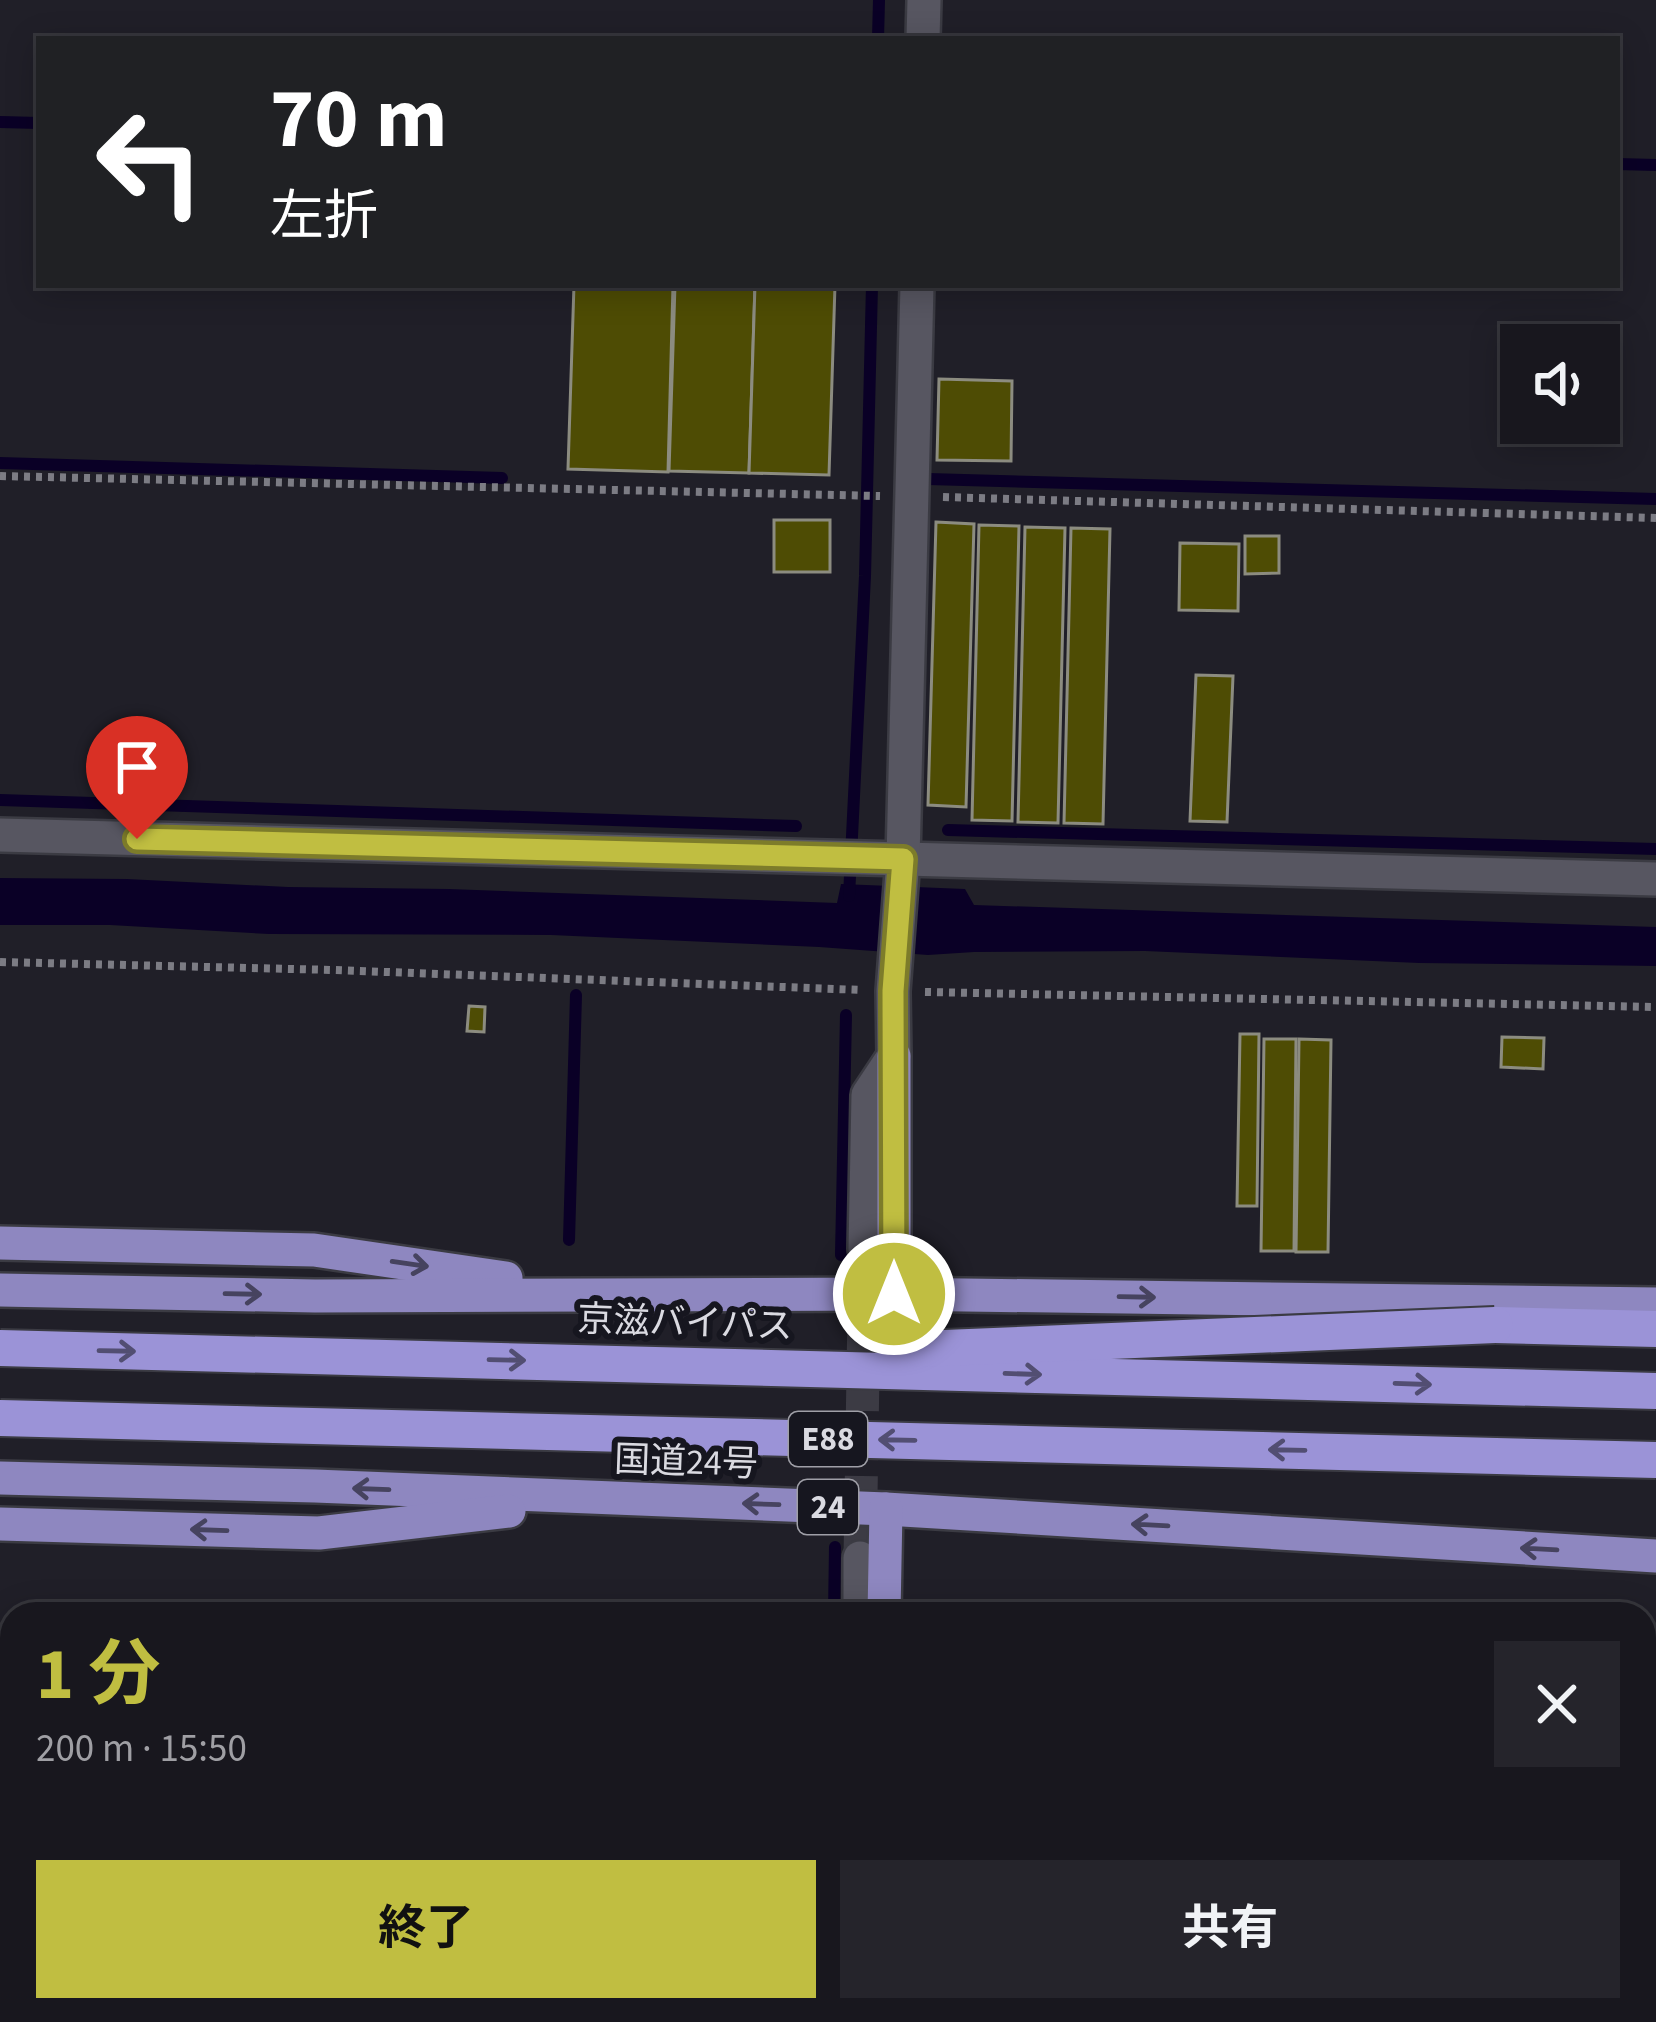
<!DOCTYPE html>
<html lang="ja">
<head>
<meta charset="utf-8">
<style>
  :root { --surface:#18171e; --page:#25242b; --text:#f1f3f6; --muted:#9f9fa4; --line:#36363c; --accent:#c0be41 }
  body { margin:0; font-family:"Source Sans 3","Noto Sans JP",sans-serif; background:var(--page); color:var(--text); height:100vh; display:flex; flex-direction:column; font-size:45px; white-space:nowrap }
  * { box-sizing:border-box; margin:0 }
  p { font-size:39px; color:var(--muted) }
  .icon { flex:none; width:66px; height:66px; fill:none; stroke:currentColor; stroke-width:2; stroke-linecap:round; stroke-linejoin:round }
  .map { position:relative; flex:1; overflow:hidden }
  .details { position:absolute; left:0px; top:1602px; width:1656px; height:420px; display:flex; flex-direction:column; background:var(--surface); border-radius:36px 36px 0 0; box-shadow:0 6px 30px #0003,0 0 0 3px var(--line) }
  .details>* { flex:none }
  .hud { position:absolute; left:36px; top:36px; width:1584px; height:252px; border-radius:0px; box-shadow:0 6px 30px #0003,0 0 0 3px var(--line); background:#202124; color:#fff; overflow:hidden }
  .fabs { position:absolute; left:1500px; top:324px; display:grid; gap:24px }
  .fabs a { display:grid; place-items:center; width:120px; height:120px; border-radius:0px; background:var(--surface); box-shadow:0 6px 30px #0003,0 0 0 3px var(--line); font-size:60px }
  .pin { position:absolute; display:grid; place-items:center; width:102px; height:102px; color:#fff; margin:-123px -51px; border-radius:50% 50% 50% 0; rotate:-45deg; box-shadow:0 0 12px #0007 }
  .pin .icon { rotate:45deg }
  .me { position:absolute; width:132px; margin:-66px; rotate:0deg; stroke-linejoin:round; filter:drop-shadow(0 0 9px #0008) }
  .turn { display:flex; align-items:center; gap:42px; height:252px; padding:0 36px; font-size:54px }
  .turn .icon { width:156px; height:156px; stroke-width:2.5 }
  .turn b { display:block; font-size:84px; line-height:102px }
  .round { display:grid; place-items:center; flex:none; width:126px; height:126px; border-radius:0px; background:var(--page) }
  .head { display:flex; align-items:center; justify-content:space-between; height:204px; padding:0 36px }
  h1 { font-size:72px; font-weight:700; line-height:90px; color:var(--accent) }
  .action { display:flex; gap:24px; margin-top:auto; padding:24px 36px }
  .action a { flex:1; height:138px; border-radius:0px; background:var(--accent); color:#111; font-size:48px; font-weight:700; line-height:138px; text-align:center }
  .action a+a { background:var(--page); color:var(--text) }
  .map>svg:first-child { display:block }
  .water { fill:#0a0026 }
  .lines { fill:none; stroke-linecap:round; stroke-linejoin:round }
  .stream { stroke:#0a0026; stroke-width:12 }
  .building { fill:#4e4c04; stroke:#8c8c80; stroke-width:3 }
  .minor-tunnel { stroke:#3c3b44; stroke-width:33; stroke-dasharray:33 16; stroke-linecap:butt }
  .minor-casing { stroke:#3b3b43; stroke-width:38 }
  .trunk-casing { stroke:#3b3b43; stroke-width:38 }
  .motorway-casing { stroke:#3b3b43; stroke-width:40 }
  .path { stroke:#7c7c84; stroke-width:8; stroke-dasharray:6 6; stroke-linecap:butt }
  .minor { stroke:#575661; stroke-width:33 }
  .trunk { stroke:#8e87c0; stroke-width:33 }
  .motorway { stroke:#9b93d7; stroke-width:36 }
  .motorway-bridge-casing { stroke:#3b3b43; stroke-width:40; stroke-linecap:butt }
  .motorway-bridge { stroke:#9b93d7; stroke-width:36 }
  .oneway { stroke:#46435f }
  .oneway2 { stroke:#524e72 }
  .route-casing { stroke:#7d7c2a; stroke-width:30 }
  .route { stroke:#c0be41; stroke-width:21 }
  .labels { text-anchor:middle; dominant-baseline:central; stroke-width:12; stroke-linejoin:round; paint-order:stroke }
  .shield { fill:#16161f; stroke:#9f9fa7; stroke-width:3 }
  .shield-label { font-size:33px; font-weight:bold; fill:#dadae1 }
  .street-label { font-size:36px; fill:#dadae1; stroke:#16161f }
</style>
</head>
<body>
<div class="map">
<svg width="1656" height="2022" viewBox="0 0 1656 2022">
  <rect width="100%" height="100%" fill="#201f28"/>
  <!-- water -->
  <path class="water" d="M0 878 127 879 288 887 449 889 837 903 841 884 965 889 974 905 1656 927V966L1419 963 1145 951 974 952 928 955 819 947 551 935 269 934 110 925H0Z"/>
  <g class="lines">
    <!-- stream -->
    <g class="stream">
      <path d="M878 39 879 0"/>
      <path d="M0 122 39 123"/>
      <path d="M1617 164 1656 165"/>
      <path d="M0 463 502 478"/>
      <path d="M928 479 1656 499"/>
      <path d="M0 800 796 826"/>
      <path d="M948 830 1656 849"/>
      <path d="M849 896 865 576 872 285"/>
      <path d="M569 1240 576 995"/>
      <path d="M841 1255 846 1015"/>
      <path d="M834 1614 835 1547"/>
      <path d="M826 2022V2010"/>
    </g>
  </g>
  <!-- building -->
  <g class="building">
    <path d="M574 285H673L668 472 568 469Z"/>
    <path d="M675 285H755L749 473 669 471Z"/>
    <path d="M755 285H835L829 475 749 473Z"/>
    <path d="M939 379 1012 381 1011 461 937 460Z"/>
    <rect x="774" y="520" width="56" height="52"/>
    <path d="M936 522 974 524 966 807 928 805Z"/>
    <path d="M979 525 1019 526 1012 821 972 820Z"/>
    <path d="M1025 527 1065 528 1058 823 1018 822Z"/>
    <path d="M1071 528 1110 529 1103 824 1064 823Z"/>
    <path d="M1245 536H1279V573L1245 574Z"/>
    <path d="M1180 543 1239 544 1238 611 1179 610Z"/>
    <path d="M1196 675 1233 676 1227 822 1190 821Z"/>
    <path d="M469 1006 485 1007 484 1032 467 1031Z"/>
    <path d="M1240 1034H1259L1257 1206H1237Z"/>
    <path d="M1502 1037 1544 1038 1543 1069 1501 1067Z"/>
    <path d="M1264 1039H1296L1294 1251H1261Z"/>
    <path d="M1299 1039 1331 1040 1328 1252H1296Z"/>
  </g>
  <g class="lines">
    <!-- minor-tunnel -->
    <path class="minor-tunnel" d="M860 1558 865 1249"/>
    <defs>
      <g id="minor">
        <path d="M923 39 924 0"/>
        <path d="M0 835 1656 879"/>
        <path d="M865 1249 868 1095 894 1056 893 991 903 859 917 285"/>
        <path d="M860 1558V1614"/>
        <path d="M856 2022V2010"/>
      </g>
      <g id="trunk">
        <path d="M894 1056V1294"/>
        <path d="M0 1243 314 1250 506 1278"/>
        <path d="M0 1290 315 1296 894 1294 1656 1304"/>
        <path d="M0 1478 315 1486 886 1509 1656 1556"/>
        <path d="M0 1524 319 1533 509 1511"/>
        <path d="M884 1614 886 1509"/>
      </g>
      <path id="motorway" d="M1495 1325 1656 1329"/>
    </defs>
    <!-- minor casing -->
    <use href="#minor" class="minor-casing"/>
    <!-- trunk casing -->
    <use href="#trunk" class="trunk-casing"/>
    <!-- motorway casing -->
    <use href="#motorway" class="motorway-casing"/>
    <!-- path -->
    <g class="path">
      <path d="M0 476 880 496"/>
      <path d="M943 497 1656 518"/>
      <path d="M0 962 334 970 862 990"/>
      <path d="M925 992 1656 1007"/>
      <path d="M0 1783H12"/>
      <path d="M1644 1828H1656"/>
    </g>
    <!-- minor -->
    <use href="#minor" class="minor"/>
    <!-- trunk -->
    <use href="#trunk" class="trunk"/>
    <!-- motorway -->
    <use href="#motorway" class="motorway"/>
    <defs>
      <g id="motorway-bridge">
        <path d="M0 1348 1656 1391"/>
        <path d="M920 1349 1495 1325"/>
        <path d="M0 1418 1656 1460"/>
      </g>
    </defs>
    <!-- motorway-bridge casing -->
    <use href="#motorway-bridge" class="motorway-bridge-casing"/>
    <!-- motorway-bridge -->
    <use href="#motorway-bridge" class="motorway-bridge"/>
  </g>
  <!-- one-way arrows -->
  <defs><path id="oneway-shaft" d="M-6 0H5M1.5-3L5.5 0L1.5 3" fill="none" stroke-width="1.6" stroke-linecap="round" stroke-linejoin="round" transform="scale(3)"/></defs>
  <g class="oneway">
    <use href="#oneway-shaft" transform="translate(410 1264) rotate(8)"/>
    <use href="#oneway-shaft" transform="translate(243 1294) rotate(1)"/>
    <use href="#oneway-shaft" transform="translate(1137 1297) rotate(1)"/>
    <use href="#oneway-shaft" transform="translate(371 1489) rotate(-178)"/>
    <use href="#oneway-shaft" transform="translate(761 1504) rotate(-178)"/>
    <use href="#oneway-shaft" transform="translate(1150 1525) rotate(-177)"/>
    <use href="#oneway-shaft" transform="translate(209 1530) rotate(-178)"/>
    <use href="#oneway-shaft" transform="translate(1539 1549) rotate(-177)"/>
  </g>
  <g class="oneway2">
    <use href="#oneway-shaft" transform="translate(117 1351) rotate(1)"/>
    <use href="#oneway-shaft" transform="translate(507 1360) rotate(1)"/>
    <use href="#oneway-shaft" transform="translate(1023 1374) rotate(2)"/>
    <use href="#oneway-shaft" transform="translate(1413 1384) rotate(2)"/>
    <use href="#oneway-shaft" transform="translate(897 1440) rotate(-179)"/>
    <use href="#oneway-shaft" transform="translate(1287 1450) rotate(-179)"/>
  </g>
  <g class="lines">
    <defs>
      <path id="route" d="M137 839 903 859 893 991 894 1294"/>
    </defs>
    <!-- route casing -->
    <use href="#route" class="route-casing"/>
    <!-- route -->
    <use href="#route" class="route"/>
  </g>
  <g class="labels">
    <!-- shield labels -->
    <g class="shield">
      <rect x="789" y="1412" width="78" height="54" rx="9"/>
      <rect x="798" y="1480" width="60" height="54" rx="9"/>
    </g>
    <g class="shield-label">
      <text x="828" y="1439">E88</text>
      <text x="828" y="1507">24</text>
    </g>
    <!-- street labels -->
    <g class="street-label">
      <text transform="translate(685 1323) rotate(2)">京滋バイパス</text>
      <text transform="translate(686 1462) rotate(2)">国道24号</text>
    </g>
  </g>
</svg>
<div class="fabs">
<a><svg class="icon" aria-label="sound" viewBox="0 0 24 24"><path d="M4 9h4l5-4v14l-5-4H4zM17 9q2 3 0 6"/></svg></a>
</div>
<div class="pin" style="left:137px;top:839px;background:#d93025"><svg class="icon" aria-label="arrive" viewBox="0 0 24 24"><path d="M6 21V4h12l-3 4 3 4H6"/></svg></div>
<svg class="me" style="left:894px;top:1294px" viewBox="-20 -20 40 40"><circle r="17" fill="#c0be41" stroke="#fff" stroke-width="3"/><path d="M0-11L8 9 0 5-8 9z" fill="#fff"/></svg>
<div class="hud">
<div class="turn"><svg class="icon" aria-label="left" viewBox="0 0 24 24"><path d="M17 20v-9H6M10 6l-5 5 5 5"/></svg><div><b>70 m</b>左折</div></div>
</div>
<section class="details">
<div class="head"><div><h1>1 分</h1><p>200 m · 15:50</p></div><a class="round"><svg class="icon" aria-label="close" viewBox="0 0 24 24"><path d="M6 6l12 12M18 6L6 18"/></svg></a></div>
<div class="action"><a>終了</a><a>共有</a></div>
</section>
</div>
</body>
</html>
